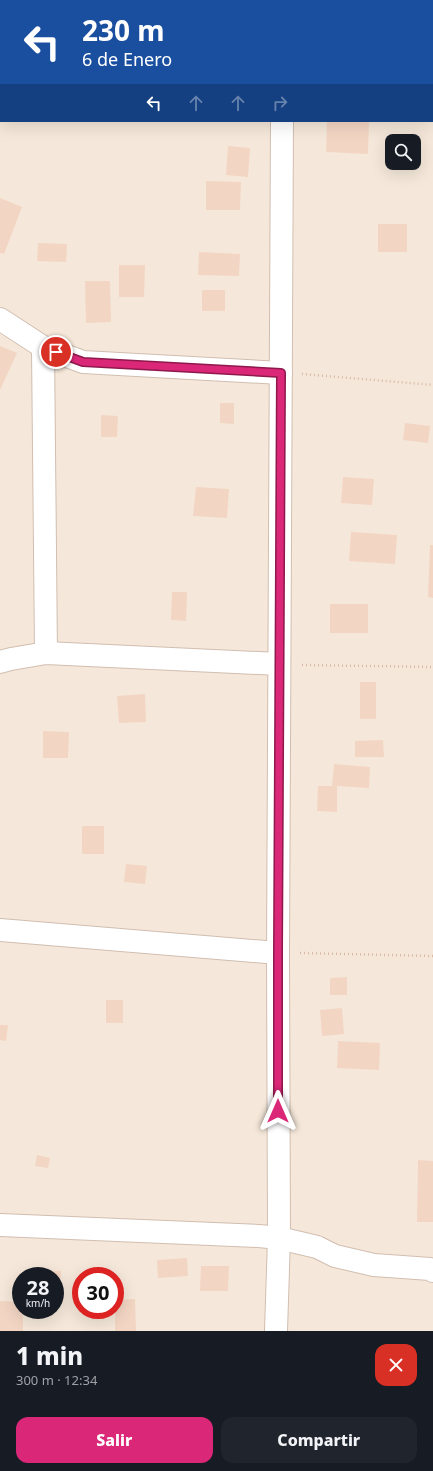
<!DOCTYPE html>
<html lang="es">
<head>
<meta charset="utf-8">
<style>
  :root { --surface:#171b24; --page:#20242c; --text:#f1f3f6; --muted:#9ea1a6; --accent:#db2777 }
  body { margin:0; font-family:"Noto Sans",sans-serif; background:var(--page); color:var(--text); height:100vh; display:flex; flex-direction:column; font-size:15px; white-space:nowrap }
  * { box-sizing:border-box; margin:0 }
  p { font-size:13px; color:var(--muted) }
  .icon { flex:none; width:22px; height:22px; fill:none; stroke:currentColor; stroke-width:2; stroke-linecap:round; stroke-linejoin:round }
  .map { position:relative; height:1331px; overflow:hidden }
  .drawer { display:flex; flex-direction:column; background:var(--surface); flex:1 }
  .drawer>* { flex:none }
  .hud { position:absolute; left:0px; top:0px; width:433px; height:122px; box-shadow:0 4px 16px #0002; background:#1a4fa0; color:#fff; overflow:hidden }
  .controls { position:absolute; left:385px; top:134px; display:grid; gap:8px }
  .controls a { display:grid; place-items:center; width:36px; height:36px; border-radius:8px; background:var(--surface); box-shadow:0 4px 16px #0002; font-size:20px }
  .speed { position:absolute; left:12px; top:1267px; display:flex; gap:8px; font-size:20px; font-weight:700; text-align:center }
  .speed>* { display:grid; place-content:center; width:52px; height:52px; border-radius:50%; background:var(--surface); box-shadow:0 4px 16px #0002; line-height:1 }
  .speed small { font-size:10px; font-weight:400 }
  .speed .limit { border:6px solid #d22; background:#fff; color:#111 }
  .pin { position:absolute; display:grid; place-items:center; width:34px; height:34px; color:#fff; margin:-17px; border:2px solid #fff; border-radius:50%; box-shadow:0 1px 4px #0007 }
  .me { position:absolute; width:44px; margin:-22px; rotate:0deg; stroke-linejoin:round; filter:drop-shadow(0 0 3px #0008) }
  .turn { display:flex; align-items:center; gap:14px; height:84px; padding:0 16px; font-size:18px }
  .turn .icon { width:52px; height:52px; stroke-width:2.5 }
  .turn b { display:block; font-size:28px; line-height:34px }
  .lanes { display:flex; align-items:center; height:38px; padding:0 16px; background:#0003; justify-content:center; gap:20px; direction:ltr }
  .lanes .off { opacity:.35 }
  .round { display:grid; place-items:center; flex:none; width:42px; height:42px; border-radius:12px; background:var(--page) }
  .summary { display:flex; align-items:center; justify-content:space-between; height:68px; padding:0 16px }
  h1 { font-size:24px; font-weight:800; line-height:30px }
  .button { display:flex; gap:8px; margin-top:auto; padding:8px 16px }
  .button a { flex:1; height:46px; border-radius:12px; background:var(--accent); color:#fff; font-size:16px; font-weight:800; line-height:46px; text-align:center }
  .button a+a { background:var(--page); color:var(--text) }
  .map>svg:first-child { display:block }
  .residential { fill:#f5e8da; fill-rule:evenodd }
  .building { fill:#f3d5c3 }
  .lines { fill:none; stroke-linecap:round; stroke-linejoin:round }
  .minor-casing { stroke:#d1beb0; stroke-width:24 }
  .path { stroke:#d9b8a5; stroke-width:2.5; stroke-dasharray:1 3; stroke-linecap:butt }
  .minor { stroke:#fff; stroke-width:22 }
  .route-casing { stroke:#8e194d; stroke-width:10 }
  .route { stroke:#db2777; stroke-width:7 }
</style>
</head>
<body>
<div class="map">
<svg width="433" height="1331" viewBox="0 0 433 1331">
  <rect width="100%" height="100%" fill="#fdf6ec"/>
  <!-- residential -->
  <path class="residential" d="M0 0H433V1331H0ZM1 1H432V121H1ZM392 141H414V163H392ZM21 1276H55V1310H21ZM81 1276H115V1310H81Z"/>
  <!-- building -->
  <g class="building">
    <path d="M327 121H369L368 154 326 152Z"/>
    <path d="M228 146 250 148 248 177 226 175Z"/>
    <path d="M206 181 241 182 240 210H206Z"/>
    <path d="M0 198 22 207 4 254 0 253Z"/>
    <rect x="378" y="224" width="29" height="28"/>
    <path d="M38 243 67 244 66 262 37 261Z"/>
    <path d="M199 252 240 254 239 276 198 275Z"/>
    <path d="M119 265H145L144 297H119Z"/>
    <path d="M85 281H110L111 322 86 323Z"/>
    <rect x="202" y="290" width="23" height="21"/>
    <path d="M0 346 17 353 0 390Z"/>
    <path d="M220 403H234V424L220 423Z"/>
    <path d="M101 415 118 416 117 437H101Z"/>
    <path d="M405 423 430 426 428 443 403 440Z"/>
    <path d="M343 477 374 479 372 505 341 503Z"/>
    <path d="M196 487 229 489 227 518 193 516Z"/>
    <path d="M351 532 397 535 395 564 349 561Z"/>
    <path d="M430 545H433V598L428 597Z"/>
    <path d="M172 592H187L186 621 171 620Z"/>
    <rect x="330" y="604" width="38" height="29"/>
    <rect x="360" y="682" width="16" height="37"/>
    <path d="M145 694 146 722 119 723 117 696Z"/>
    <path d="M43 731 69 732 68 758H43Z"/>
    <path d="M383 740 384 757H355V741Z"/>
    <path d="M334 764 370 767 369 788 337 786V812L317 811 318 786H332Z"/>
    <rect x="82" y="826" width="22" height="28"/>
    <path d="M126 864 147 866 145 884 124 882Z"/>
    <path d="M347 977V995H330V978Z"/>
    <rect x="106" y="1000" width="17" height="23"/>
    <path d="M342 1008 344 1034 322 1036 320 1010Z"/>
    <path d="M0 1025H8L6 1041 0 1040Z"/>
    <path d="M338 1041 380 1043 379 1070 337 1068Z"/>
    <path d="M37 1155 50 1158 48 1168 35 1166Z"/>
    <path d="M418 1160 433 1161V1222H417Z"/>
    <path d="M187 1258 188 1276 158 1278 157 1260Z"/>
    <path d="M201 1266H229L228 1291H200Z"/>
    <path d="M43 1271H61L60 1291H55V1276H43Z"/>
    <path d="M135 1299 136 1331H115V1300Z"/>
    <path d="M0 1301 21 1302V1310H23V1331H0Z"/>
  </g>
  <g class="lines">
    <defs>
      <g id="minor">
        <path d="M283 1V0"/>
        <path d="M0 319 43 347 83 362 281 373"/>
        <path d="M43 347 46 653"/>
        <path d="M0 662 11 659 46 653 279 664"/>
        <path d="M0 930 278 953"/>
        <path d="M0 1225 259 1236 279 1238 317 1247 335 1256 374 1265 430 1269 433 1271"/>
        <path d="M276 1331 279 1238 278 953 282 121"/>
      </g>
    </defs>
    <!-- minor casing -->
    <use href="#minor" class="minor-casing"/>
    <!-- path -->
    <g class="path">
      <path d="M432 97 433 98"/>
      <path d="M302 374 433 385"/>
      <path d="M302 665 433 667"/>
      <path d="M300 953 433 956"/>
    </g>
    <!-- minor -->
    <use href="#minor" class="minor"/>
  </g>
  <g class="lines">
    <defs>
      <path id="route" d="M56 352 83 362 281 373 278 953V1111"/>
    </defs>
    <!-- route casing -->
    <use href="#route" class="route-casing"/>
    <!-- route -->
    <use href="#route" class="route"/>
  </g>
</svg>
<div class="controls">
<a><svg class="icon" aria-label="search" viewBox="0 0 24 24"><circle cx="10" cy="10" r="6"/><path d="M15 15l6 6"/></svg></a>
</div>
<div class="speed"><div>28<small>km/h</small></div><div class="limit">30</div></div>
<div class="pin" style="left:56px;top:352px;background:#d93025"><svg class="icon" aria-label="arrive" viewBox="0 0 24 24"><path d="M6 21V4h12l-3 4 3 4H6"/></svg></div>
<svg class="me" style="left:278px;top:1111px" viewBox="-20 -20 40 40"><path d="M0-17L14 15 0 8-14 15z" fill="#db2777" stroke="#fff" stroke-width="4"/></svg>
<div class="hud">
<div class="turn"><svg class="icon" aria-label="left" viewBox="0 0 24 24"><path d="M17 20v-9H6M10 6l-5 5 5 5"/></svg><div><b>230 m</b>6 de Enero</div></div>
<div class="lanes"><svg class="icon" aria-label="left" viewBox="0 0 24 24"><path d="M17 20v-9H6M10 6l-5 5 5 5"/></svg><svg class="icon off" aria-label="ahead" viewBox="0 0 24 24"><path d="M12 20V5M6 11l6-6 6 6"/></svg><svg class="icon off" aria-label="ahead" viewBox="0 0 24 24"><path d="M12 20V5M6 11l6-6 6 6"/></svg><svg class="icon off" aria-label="right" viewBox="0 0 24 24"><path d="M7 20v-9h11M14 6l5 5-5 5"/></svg></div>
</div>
</div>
<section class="drawer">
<div class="summary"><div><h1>1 min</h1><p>300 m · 12:34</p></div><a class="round" style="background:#d93025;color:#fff"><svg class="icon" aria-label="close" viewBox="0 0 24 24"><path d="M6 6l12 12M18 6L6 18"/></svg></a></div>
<div class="button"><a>Salir</a><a>Compartir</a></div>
</section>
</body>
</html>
